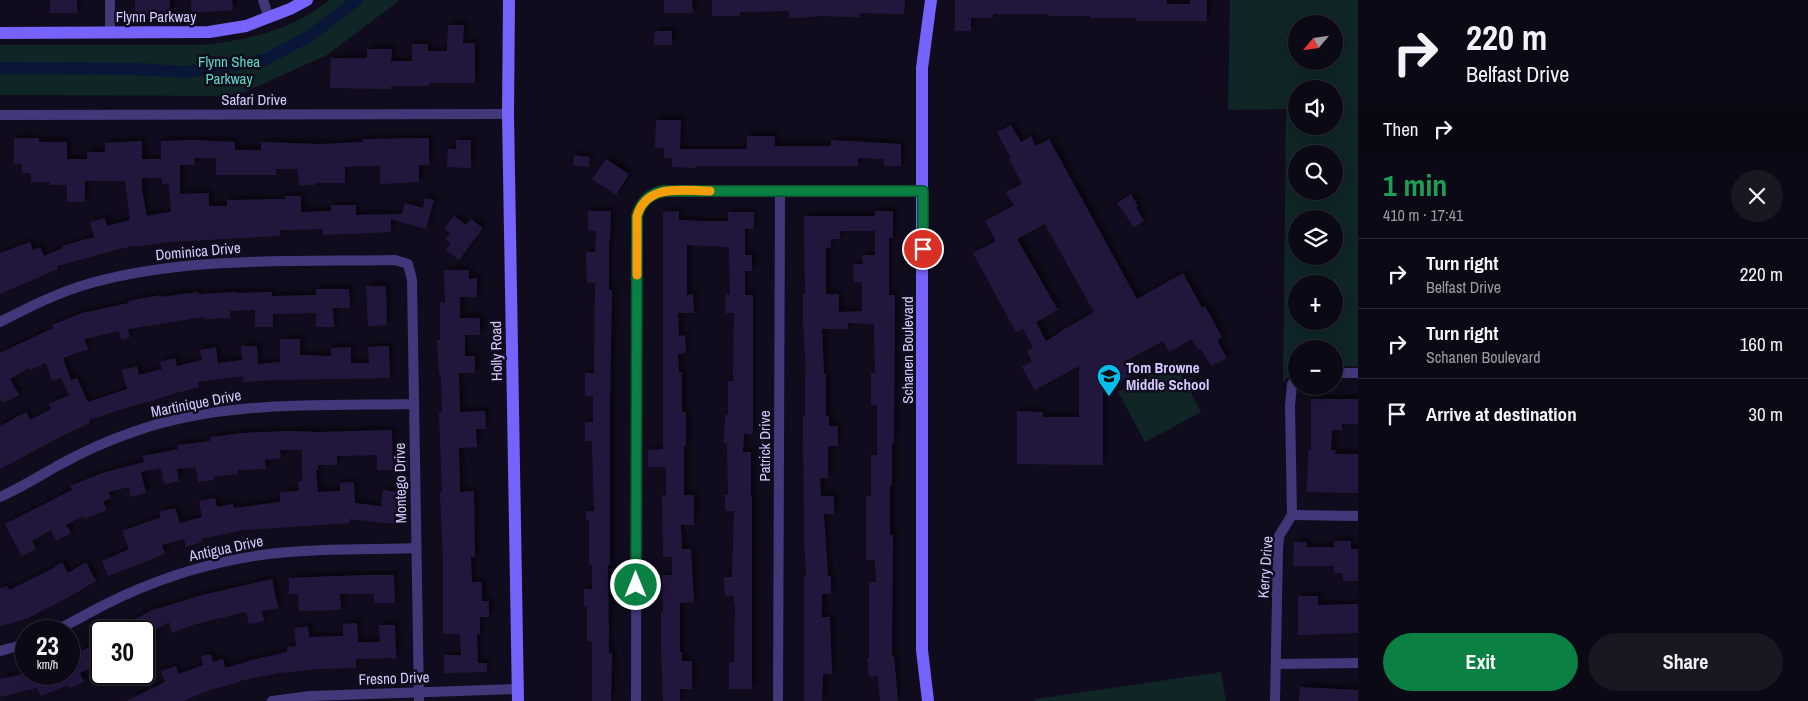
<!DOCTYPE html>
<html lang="en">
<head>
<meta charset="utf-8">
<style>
  :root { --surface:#0c0916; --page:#1a1723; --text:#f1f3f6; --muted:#9a9aa1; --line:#2c2a35; --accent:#0b8043 }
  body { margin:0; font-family:"Archivo Narrow",sans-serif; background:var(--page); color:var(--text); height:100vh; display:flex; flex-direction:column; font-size:19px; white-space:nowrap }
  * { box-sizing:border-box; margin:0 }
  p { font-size:16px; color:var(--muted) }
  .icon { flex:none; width:28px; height:28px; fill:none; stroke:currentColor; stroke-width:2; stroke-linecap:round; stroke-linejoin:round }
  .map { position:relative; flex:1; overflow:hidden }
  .side { display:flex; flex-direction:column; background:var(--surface); width:450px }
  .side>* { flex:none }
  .hud { background:#0c0916; color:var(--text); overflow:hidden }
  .needle { width:32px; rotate:241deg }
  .tools { position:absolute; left:1288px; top:15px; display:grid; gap:10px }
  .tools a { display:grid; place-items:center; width:55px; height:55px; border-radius:50%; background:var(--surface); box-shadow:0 2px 12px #0003,0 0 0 1px var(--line); font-size:25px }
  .speed { position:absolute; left:15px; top:620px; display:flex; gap:10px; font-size:25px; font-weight:700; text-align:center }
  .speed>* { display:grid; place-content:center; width:65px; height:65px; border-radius:50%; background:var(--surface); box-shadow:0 2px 12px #0003,0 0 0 1px var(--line); line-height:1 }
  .speed small { font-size:12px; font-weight:400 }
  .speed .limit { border:2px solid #111; border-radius:8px; background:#fff; color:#111 }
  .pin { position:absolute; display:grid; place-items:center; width:42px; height:42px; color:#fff; margin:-21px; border:2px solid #fff; border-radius:50%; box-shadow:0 1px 5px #0007 }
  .me { position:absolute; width:55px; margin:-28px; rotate:0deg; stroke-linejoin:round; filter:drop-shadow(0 0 4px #0008) }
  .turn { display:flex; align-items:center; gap:18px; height:105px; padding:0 25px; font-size:22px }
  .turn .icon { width:65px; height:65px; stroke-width:2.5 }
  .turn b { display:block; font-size:35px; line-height:42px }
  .then { display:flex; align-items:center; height:48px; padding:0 25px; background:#0003; gap:10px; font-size:19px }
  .round { display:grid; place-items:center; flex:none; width:52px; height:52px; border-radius:26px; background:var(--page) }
  .head { display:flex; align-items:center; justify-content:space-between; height:85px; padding:0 25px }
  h1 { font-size:30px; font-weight:700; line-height:38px; color:#1e9e55 }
  .primary-button { display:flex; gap:10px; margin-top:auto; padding:10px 25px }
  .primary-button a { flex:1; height:58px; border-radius:30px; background:var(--accent); color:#fff; font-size:20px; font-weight:700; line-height:58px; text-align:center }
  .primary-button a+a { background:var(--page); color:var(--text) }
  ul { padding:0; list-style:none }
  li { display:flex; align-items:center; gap:15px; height:70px; padding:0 25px; border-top:1px solid var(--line) }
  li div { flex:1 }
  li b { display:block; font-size:19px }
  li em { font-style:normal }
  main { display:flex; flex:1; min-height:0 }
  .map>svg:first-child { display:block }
  .green { fill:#0f2526; fill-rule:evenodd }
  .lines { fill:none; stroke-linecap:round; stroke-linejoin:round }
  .canal { stroke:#0a1638; stroke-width:12 }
  .building { fill:#23193d; fill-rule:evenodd; filter:url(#shadow) }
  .street { stroke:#41387a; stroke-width:10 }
  .secondary { stroke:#7563fb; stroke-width:12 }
  .route-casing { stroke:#07532c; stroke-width:12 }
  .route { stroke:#0b8043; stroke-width:9 }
  .slow { stroke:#f59e0b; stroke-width:9 }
  .labels { text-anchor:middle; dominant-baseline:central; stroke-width:5; stroke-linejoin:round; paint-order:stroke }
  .street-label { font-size:15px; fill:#d4c9fd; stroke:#100c1d }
  .park-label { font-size:15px; fill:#58dac6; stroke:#100c1d }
  .poi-label { font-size:15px; font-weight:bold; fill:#d4c9fd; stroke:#100c1d; text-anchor:start }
</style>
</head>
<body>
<main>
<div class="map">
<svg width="1358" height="701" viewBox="0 0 1358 701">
  <defs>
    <filter id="shadow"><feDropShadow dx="3.5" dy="-3.5" stdDeviation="2.5" flood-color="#0009"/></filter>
  </defs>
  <rect width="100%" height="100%" fill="#100c1d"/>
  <!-- green -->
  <g class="green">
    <path d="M329 0H400L327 55 236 96 0 95V45H201C246 41 293 30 329 0Z"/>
    <path d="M1230 0H1358V366H1334V349H1296V369L1293 370 1283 383 1286 109 1228 110ZM1296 24H1334V61H1296ZM1296 89H1334V126H1296ZM1296 154H1334V191H1296ZM1296 219H1334V256H1296ZM1296 284H1334V321H1296Z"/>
    <path d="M1175 362 1201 412 1145 442 1118 392Z"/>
    <path d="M1221 672 1226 701H1035V699Z"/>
  </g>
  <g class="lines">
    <!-- canal -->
    <path class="canal" d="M0 68 132 69 186 72 265 60 311 35 357 0"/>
  </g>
  <!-- building -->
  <g class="building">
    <rect x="50" y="0" width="27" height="13"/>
    <rect x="135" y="0" width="35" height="15"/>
    <path d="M191 0H232L233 10 192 13Z"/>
    <path d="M664 0H692L693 13H664Z"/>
    <path d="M712 0H905L904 14 860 13V17L814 16V17L789 18V11L740 12V16H712Z"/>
    <path d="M955 0H1167V4H1190V0H1207V21H1136V18H1090V16H1049V14H993V18H971V31H955Z"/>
    <path d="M448 25H464L463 43H475V83H429V86H391V89L330 88 331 58H367V49H392L391 61H412V44H428V51H447Z"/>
    <path d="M655 31H672V45H654Z"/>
    <path d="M656 120H681L680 149H747V136H775V146H831V140L901 144V166H884V159L858 158V166H697V168L672 167V158H664V148H655Z"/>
    <path d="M1011 125 1021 142 1031 136 1036 146 1049 139 1137 299 1183 273 1202 308 1205 306 1222 337 1217 340 1227 358 1211 366 1201 349 1198 350 1192 339 1169 352 1163 341 1124 362 1131 376 1106 390V392H1103V465L1017 464V411L1043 412V417H1079V366L1035 390 1022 367 1032 361 1027 351 1033 347 1023 329 1016 332 973 253 996 241 985 221 1014 205 1006 192 1022 184 1009 159 1011 158 997 132ZM1045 224 1094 312 1061 331V332L1046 341 1036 322 1058 310 1017 239Z"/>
    <path d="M14 138H39V142H67V159H87V152H105V143L142 141V159H161V141L194 140 235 142V150H261V142L320 144 363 142V139L429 138V165H419V182L380 184V166H354L345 167V183H315V185H299L298 169H276V175H216V158H195V165H180V194L209 193V206H227V200L285 199V196H301V212L331 211V205H356V215L402 214 405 203 423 208 425 198 434 200 426 229 391 219V232L323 235V229L280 230V236L167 242 135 247V245L57 266 58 269 0 294V253L30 242 33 250 40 247 44 256 63 248 62 246 94 237 90 222 105 218 107 226 130 220 125 181H85V202H67V185H50V182H31V173H22V164H14ZM142 178H162V184H169L171 212 147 216 142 190Z"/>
    <path d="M456 140H471V168L447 167 448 149H456Z"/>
    <path d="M574 155 590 157 589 167 573 165Z"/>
    <path d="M606 159 629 174 616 195 592 179Z"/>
    <path d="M1131 194 1138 206 1136 207 1144 221 1134 227 1117 203Z"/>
    <path d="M588 211H611L610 241H609V290H612L610 404V565H608L609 653H612L611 701H592V641H587V606H584V589H592V565H589V520H586V511H594L592 441H585V422H593V396H585V373H594L595 283H587L586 252H595L596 231 588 230Z"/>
    <path d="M679 211V220L704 221H728V212H754V229H745V255H752V271H745V295H753V434H744L743 452H751V496H752V689H729V662H734L735 605H734V596H725L724 577H732L734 511H725V495H728L727 443H724L725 415H728V381H733L734 313H725L726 294 730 295 729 247 687 245V295L693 294 694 313H678L679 336 685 335 686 353 678 354 679 372H682V412H686V446H684V495H694V525H681L682 549H691L694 602 680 603V652H682V661H692V689H680V701H663L661 647V612H663L662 575H672V557H663L662 495H666V467H648V450L663 449V212Z"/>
    <path d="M875 211H893V238H889V295H895L894 443H892V485H890V535H893L892 656H894L898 701H880L878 676 869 677 867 658H869V582H876L875 560H866V496H871V455H877V405H871V373H875L874 324 848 323V329H822L824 374H826V416H829V426H838V446H828V478H820L821 496H834V514H824L828 576H831V594H822V617H830L832 674H823L822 701H804V576H806L804 537 803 416H805V374H806L803 320V294H805L804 216H875ZM840 231H875V255H862L863 264H853L854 282H862V311L839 312V294H826V248L831 247V239H840Z"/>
    <path d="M454 216 466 225 471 219 483 228 459 260 446 250 451 244 445 239 450 233 444 228Z"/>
    <path d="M444 270H469V279L477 278V297H460V318H480V335H465V356H475V373H459L460 412 485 411 486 429H476L477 447 459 448 460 492 474 491 475 557H471L472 582H482V601H489V617H480V634H477L478 663H487V672L444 673V655H461L460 634H443V558L440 492H442L439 412H442L441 374H439L437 340H440V302H445Z"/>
    <path d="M366 286H386L387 325 368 326Z"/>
    <path d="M316 289H349L350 308H333L334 327H316V313L273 314V327H255V310L230 311V318L204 319V317L128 329 130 337 121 340 119 331 84 339 88 349 63 358 71 380 77 378 88 402 127 389 122 370 137 366 139 375 162 369 160 362 175 358 177 366 202 360 200 350 216 347 218 363 242 360 241 346H257L258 364 280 362V339H300V355L331 356V348L351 347V363H369L368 347 389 346 390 378 275 380 243 382V376L198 382 199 387 162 397V398L132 406 89 420 90 423 64 435 0 469V426L26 412 30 420 51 409 49 404 69 395 61 378 52 381 46 363 30 370 29 368 10 379 19 395 3 403 0 397V353L53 328 52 325 82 313 129 303 128 301 161 295V297L198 292 199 294 237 292V293L272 292V296L316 295Z"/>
    <path d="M1311 399H1358V424H1342V430H1332L1331 450H1336L1335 454H1358V493L1307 492 1308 450H1311Z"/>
    <path d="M392 430 393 470H377V455L337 456V465H318V470H316L318 492 340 491V483L354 482 355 503 381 506 383 490 398 492 395 524 350 519V523L244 530 201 539 202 542 186 547 184 539 162 545 165 554 108 576 102 561 129 549 122 531 161 517 159 512 175 508 180 523 202 517 199 501 215 498 217 507 233 504 234 508 280 502V492L299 491 298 482 302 481V450H280L281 458 265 460 266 469 238 470V474L213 477 214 480 198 482 196 467 177 469 179 481 164 484 161 468 141 472 146 493 131 497 129 487 108 492 111 498 103 502 107 510 84 519 83 516 66 525 71 533 56 541 51 530 32 541 36 549 22 556 5 524 72 490 70 486 102 473 144 462 143 456 178 449 177 445 210 441V437L241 433 289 431 318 432Z"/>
    <path d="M1334 541H1351V549H1358V581H1343V573H1334V566H1293L1294 542H1307V547H1334Z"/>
    <path d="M62 562 68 573 86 562 96 581 67 598 26 619 0 626V588L8 586 9 590 50 570Z"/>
    <path d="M364 575H394L395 603H374V594H340L341 610 299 611 298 594H289V578Z"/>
    <path d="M272 579 278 608 262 611 264 621 249 624 246 612 196 624 172 633 169 622 150 633 154 641 144 646V631H113L156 608 157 609 198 596Z"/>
    <path d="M1298 596H1318V605L1358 604V633L1298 635Z"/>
    <path d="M357 623 358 642H380L379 625H395L396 658 356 659V668L318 669 279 673 239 681 240 682 210 690 183 701H126L165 682 161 671 176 666 179 674 203 665 201 656 211 654 213 662 223 659 225 668 247 662V661L287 652V647L296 646 294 628 308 626 309 637 343 636V624Z"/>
    <path d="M101 636V663L80 673 84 682 70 688 68 685 41 696 37 688 0 697V679L22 674H69V657L91 646 90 643Z"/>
    <path d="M1300 687 1358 690V701H1299Z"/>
  </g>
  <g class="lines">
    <!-- street -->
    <g class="street">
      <path d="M263 0 269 18"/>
      <path d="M110 33V0"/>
      <path d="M0 115 508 114"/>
      <path d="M0 322C29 307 59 292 91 283 189 256 294 262 395 260L408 264 412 280 419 701"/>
      <path d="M1334 373H1358"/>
      <path d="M0 497C20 488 38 477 57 466 81 453 106 441 133 432 222 400 320 406 414 404"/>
      <path d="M1292 515 1358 516"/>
      <path d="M55 631C71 623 87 614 102 606 151 581 206 563 261 555 312 548 365 550 416 548"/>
      <path d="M0 651 26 644"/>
      <path d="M1276 664 1358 663"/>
      <path d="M272 701 310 696 518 689"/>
      <path d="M636 701 637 216C641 202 649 194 664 191H923"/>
      <path d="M778 701 780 192"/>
      <path d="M1275 701 1278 549 1279 536 1292 515 1290 406 1292 384 1296 379"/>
    </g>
    <!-- secondary -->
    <g class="secondary">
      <path d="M509 0 508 114 518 701"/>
      <path d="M0 33 209 32 246 26 290 9 307 0"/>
      <path d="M928 701 922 650V68L931 0"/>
    </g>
  </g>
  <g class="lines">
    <defs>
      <path id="route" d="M636 585 637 216C641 202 649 194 664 191H923V249"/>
    </defs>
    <!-- route casing -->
    <use href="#route" class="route-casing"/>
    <!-- route -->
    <use href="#route" class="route"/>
    <!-- slow -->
    <path class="slow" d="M637 275V216C647 183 682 191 710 191"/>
  </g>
  <!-- icons -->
  <defs>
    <symbol id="school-pin" viewBox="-11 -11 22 30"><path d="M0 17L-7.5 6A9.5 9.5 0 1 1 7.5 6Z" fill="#07bfec" stroke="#100c1d"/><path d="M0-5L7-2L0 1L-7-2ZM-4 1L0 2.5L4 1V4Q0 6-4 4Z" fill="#111"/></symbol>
  </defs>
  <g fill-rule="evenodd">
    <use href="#school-pin" x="1095" y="362" width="28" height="38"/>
  </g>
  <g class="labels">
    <!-- street labels -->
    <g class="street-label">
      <text x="156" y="16">Flynn Parkway</text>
      <text x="254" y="99">Safari Drive</text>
      <text transform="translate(198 251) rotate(-5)">Dominica Drive</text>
      <text transform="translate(907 350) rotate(-90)">Schanen Boulevard</text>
      <text transform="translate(496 351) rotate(-91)">Holly Road</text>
      <text transform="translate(196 403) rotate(-11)">Martinique Drive</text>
      <text transform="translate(764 446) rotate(-90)">Patrick Drive</text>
      <text transform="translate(400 483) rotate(-91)">Montego Drive</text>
      <text transform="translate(226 548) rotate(-12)">Antigua Drive</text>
      <text transform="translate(1265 567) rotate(-86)">Kerry Drive</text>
      <text transform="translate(394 678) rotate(-2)">Fresno Drive</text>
    </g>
    <!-- park labels -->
    <g class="park-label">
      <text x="229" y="61">Flynn Shea<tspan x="229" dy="17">Parkway</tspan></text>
    </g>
    <!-- poi labels -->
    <g class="poi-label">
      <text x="1126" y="367">Tom Browne<tspan x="1126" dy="17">Middle School</tspan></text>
    </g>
  </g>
</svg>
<div class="tools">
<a><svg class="needle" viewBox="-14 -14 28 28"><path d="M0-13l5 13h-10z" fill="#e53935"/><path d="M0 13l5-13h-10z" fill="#9a9aa1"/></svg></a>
<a><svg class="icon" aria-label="sound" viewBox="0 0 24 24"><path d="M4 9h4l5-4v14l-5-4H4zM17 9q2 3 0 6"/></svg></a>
<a><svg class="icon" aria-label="search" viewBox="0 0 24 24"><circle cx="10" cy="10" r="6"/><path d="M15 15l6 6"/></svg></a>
<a><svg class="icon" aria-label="layers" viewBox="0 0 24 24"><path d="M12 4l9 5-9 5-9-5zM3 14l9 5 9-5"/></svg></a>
<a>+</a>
<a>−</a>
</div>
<div class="speed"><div>23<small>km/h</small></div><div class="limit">30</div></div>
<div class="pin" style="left:923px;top:249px;background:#d93025"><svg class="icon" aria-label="arrive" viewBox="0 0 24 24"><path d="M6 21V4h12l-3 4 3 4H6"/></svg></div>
<svg class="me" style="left:636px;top:585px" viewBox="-20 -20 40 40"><circle r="17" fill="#0b8043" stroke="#fff" stroke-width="3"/><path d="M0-11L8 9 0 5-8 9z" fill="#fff"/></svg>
</div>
<section class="side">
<div class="hud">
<div class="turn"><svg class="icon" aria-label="right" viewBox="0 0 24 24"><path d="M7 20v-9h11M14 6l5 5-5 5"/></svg><div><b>220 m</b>Belfast Drive</div></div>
<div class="then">Then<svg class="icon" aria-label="right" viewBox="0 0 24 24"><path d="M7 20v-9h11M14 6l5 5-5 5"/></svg></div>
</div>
<div class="head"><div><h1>1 min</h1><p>410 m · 17:41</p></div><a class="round"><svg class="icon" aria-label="close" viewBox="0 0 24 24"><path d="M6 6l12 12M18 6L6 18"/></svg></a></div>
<ul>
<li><svg class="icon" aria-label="right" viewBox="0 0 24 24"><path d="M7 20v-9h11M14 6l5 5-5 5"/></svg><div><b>Turn right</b><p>Belfast Drive</p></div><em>220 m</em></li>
<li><svg class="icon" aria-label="right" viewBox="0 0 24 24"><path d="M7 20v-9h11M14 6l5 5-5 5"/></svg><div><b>Turn right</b><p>Schanen Boulevard</p></div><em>160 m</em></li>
<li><svg class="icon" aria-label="arrive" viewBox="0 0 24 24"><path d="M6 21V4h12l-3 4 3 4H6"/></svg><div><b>Arrive at destination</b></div><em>30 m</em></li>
</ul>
<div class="primary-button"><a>Exit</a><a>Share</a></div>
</section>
</main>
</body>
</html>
